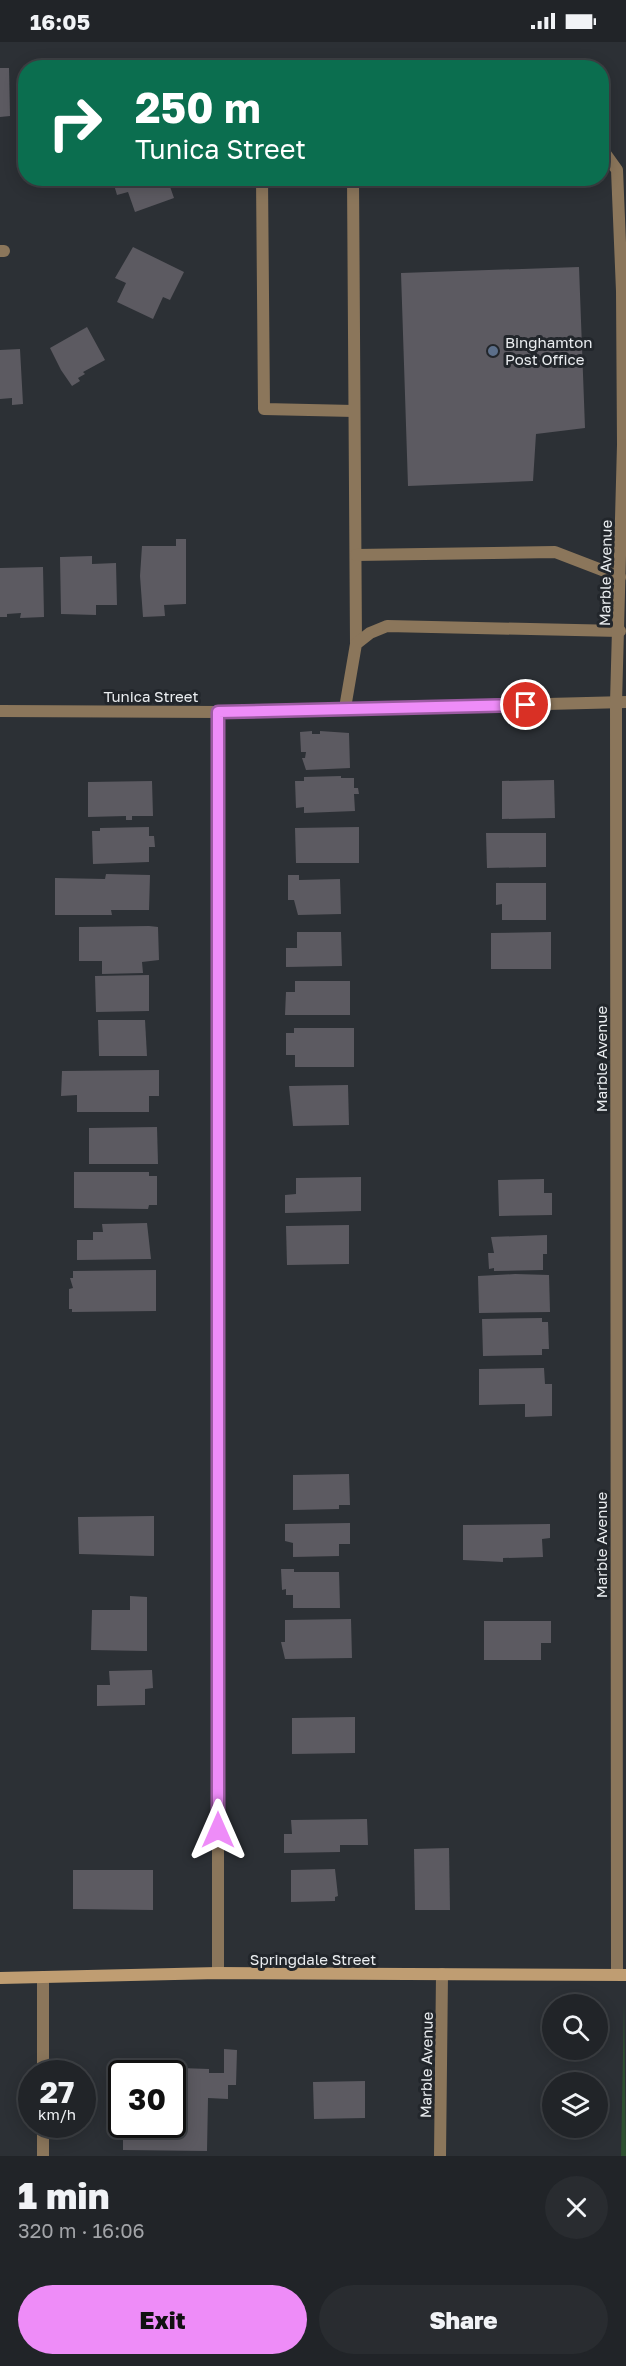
<!DOCTYPE html>
<html lang="en">
<head>
<meta charset="utf-8">
<style>
  :root { --surface:#212428; --page:#292c30; --text:#f1f3f6; --muted:#a2a4a8; --line:#3e4145; --accent:#ee8cf8 }
  body { margin:0; font-family:"Golos Text",sans-serif; background:var(--page); color:var(--text); height:100vh; display:flex; flex-direction:column; font-size:22px; white-space:nowrap }
  * { box-sizing:border-box; margin:0 }
  p { font-size:20px; color:var(--muted) }
  .icon { flex:none; width:33px; height:33px; fill:none; stroke:currentColor; stroke-width:2; stroke-linecap:round; stroke-linejoin:round }
  .map { position:relative; height:2114px; overflow:hidden }
  .details { display:flex; flex-direction:column; background:var(--surface); flex:1 }
  .details>* { flex:none }
  .hud { position:absolute; left:18px; top:18px; width:591px; height:126px; border-radius:24px; box-shadow:0 3px 15px #0003,0 0 0 2px var(--line); background:#0b6e4f; color:#fff; overflow:hidden }
  .fabs { position:absolute; left:542px; top:1952px; display:grid; gap:12px }
  .fabs a { display:grid; place-items:center; width:66px; height:66px; border-radius:50%; background:var(--surface); box-shadow:0 3px 15px #0003,0 0 0 2px var(--line); font-size:30px }
  .speed { position:absolute; left:18px; top:2018px; display:flex; gap:12px; font-size:30px; font-weight:700; text-align:center }
  .speed>* { display:grid; place-content:center; width:78px; height:78px; border-radius:50%; background:var(--surface); box-shadow:0 3px 15px #0003,0 0 0 2px var(--line); line-height:1 }
  .speed small { font-size:15px; font-weight:400 }
  .speed .limit { border:3px solid #111; border-radius:9px; background:#fff; color:#111 }
  .pin { position:absolute; display:grid; place-items:center; width:51px; height:51px; color:#fff; margin:-26px; border:3px solid #fff; border-radius:50%; box-shadow:0 2px 6px #0007 }
  .me { position:absolute; width:66px; margin:-33px; rotate:0deg; stroke-linejoin:round; filter:drop-shadow(0 0 4px #0008) }
  .turn { display:flex; align-items:center; gap:21px; height:126px; padding:0 18px; font-size:27px }
  .turn .icon { width:78px; height:78px; stroke-width:2.5 }
  .turn b { display:block; font-size:42px; line-height:51px }
  .round { display:grid; place-items:center; flex:none; width:63px; height:63px; border-radius:32px; background:var(--page) }
  .summary { display:flex; align-items:center; justify-content:space-between; height:102px; padding:0 18px }
  h1 { font-size:36px; font-weight:800; line-height:45px }
  .primary-button { display:flex; gap:12px; margin-top:auto; padding:12px 18px }
  .primary-button a { flex:1; height:69px; border-radius:36px; background:var(--accent); color:#111; font-size:24px; font-weight:800; line-height:69px; text-align:center }
  .primary-button a+a { background:var(--page); color:var(--text) }
  .status { display:flex; justify-content:space-between; align-items:center; height:42px; padding:0 30px; background:var(--surface); direction:ltr }
  .status svg { height:16px; fill:currentColor }
  .map>svg:first-child { display:block }
  .green { fill:#2d4f30 }
  .building { fill:#5c5a61 }
  .lines { fill:none; stroke-linecap:round; stroke-linejoin:round }
  .lane { stroke:#8b765b; stroke-width:12 }
  .street { stroke:#8b765b; stroke-width:12 }
  .secondary { stroke:#bf9d72; stroke-width:12 }
  .route-casing { stroke:#9b5ba1; stroke-width:15 }
  .route { stroke:#ee8cf8; stroke-width:10 }
  .service-dot { fill:#5c6f8a; stroke:#22262b; stroke-width:2 }
  .labels { text-anchor:middle; dominant-baseline:central; stroke-width:6; stroke-linejoin:round; paint-order:stroke }
  .poi-label { font-size:15px; fill:#eaedf0; stroke:#22262b; text-anchor:start }
  .street-label { font-size:15px; fill:#eaedf0; stroke:#22262b }
</style>
</head>
<body>
<div class="status"><b>16:05</b><svg viewBox="0 0 49 12"><path d="M0 12V9h3v3zM5 12V6h3v6zM10 12V3h3v9zM15 12V0h3v12zM26 1h20v11H26zM47 4h2v5h-2z"/></svg></div>
<div class="map">
<svg width="626" height="2114" viewBox="0 0 626 2114">
  <rect width="100%" height="100%" fill="#2c3035"/>
  <!-- green -->
  <path class="green" d="M624 1960 626 2114H621Z"/>
  <!-- building -->
  <g class="building">
    <path d="M0 26H9L10 74 0 75Z"/>
    <path d="M112 136H167L174 156 135 170 128 150 117 153Z"/>
    <path d="M133 205 184 230 170 258 163 255 153 277 117 260 126 241 115 236Z"/>
    <path d="M579 225 585 386 536 392 533 439 408 444 401 231Z"/>
    <path d="M87 285 105 318 83 330 85 332 78 336 80 339 72 344 61 328 50 306Z"/>
    <path d="M20 307 23 362 12 363V356L0 357V308Z"/>
    <path d="M176 497H186V562L164 563 165 574 143 575 140 534 142 504H176Z"/>
    <path d="M92 514V522L116 521 117 563H96V573L61 572 60 515Z"/>
    <path d="M43 525 44 575 20 576 21 571 7 572V575H0V526Z"/>
    <path d="M312 689V692H320V689L349 691 350 726 306 728 302 716H305L306 710H301L300 690Z"/>
    <path d="M341 734V736H354V746H358L359 752H354L355 769 304 771V765L296 766 295 739H304V735Z"/>
    <path d="M554 738 555 776 502 777V739Z"/>
    <path d="M152 739 153 774H132V778H126V774L88 775V740Z"/>
    <path d="M149 785V794H154L155 805H149V820L93 822 92 789H100V786Z"/>
    <path d="M359 785V821H296L295 786Z"/>
    <path d="M486 791H546V825L487 826Z"/>
    <path d="M106 832 150 833 149 868H111L112 873H55V836L105 837Z"/>
    <path d="M288 833H299V838L340 837 341 872 298 873 294 858H288Z"/>
    <path d="M496 841H546V878H502V862L496 863Z"/>
    <path d="M149 884 158 885 159 918 142 920 143 931 102 932V919H79V885Z"/>
    <path d="M297 890H341L342 924 286 925V906H297Z"/>
    <path d="M551 890V927H491V891Z"/>
    <path d="M149 933V969L96 970 95 934Z"/>
    <path d="M295 939H350V973H285L286 950H295Z"/>
    <path d="M98 978H145L147 1014H99Z"/>
    <path d="M294 986H354V1025H295V1013H286V991H294Z"/>
    <path d="M159 1028V1054H149V1070H77V1053L61 1054 62 1029Z"/>
    <path d="M348 1043 349 1083 293 1084 289 1044Z"/>
    <path d="M157 1085 158 1122H89V1086Z"/>
    <path d="M74 1130H149V1134H157V1163H149L148 1167 74 1166Z"/>
    <path d="M361 1135V1169L285 1171V1153L296 1152V1136Z"/>
    <path d="M544 1137V1151H552V1173L499 1174 498 1138Z"/>
    <path d="M147 1181 151 1217 77 1218V1198H93V1190H103L102 1182Z"/>
    <path d="M349 1183V1222L287 1223 286 1184Z"/>
    <path d="M547 1193V1212H543V1228L494 1229V1226L489 1227 488 1211H494L491 1195Z"/>
    <path d="M156 1228V1269L72 1270V1267H69V1247L73 1246 70 1236H73V1229Z"/>
    <path d="M515 1232 549 1233 550 1270 479 1271 478 1234Z"/>
    <path d="M542 1276V1280H548L549 1307H542V1313L483 1314 482 1277Z"/>
    <path d="M544 1326 545 1342H552V1374L525 1375V1362L479 1363V1327Z"/>
    <path d="M349 1432 350 1463H339V1467L293 1468V1433Z"/>
    <path d="M154 1474V1514L79 1512 78 1475Z"/>
    <path d="M350 1481V1502H339V1514L293 1515V1501L285 1499V1482Z"/>
    <path d="M550 1482V1496L542 1497 543 1515 503 1516V1520L463 1518V1483Z"/>
    <path d="M281 1527H294V1530H339L340 1566H293V1553H286V1547L282 1548Z"/>
    <path d="M130 1554 147 1555V1609L91 1608 92 1568H130Z"/>
    <path d="M351 1577 352 1616 285 1617 281 1600H285V1578Z"/>
    <path d="M484 1579H551V1601H541V1618H484Z"/>
    <path d="M152 1628 153 1646 145 1647V1663L97 1664V1643H110L109 1629Z"/>
    <path d="M355 1675V1711L292 1712V1676Z"/>
    <path d="M367 1777 368 1803H340V1810L284 1811V1792H292L291 1778Z"/>
    <path d="M449 1806 450 1868H415L414 1807Z"/>
    <path d="M335 1827 338 1854 335 1855V1859L291 1860V1828Z"/>
    <path d="M73 1828H153V1868L73 1867Z"/>
    <path d="M224 2007 237 2008 236 2043H228V2057L208 2056 207 2109 123 2108V2094H116V2079H122V2082H172V2066H179L180 2026 209 2027V2031H224Z"/>
    <path d="M365 2039V2076L314 2077 313 2040Z"/>
  </g>
  <g class="lines">
    <!-- lane -->
    <g class="lane">
      <path d="M602 107 617 128 622 249 623 403"/>
      <path d="M262 136 264 367 354 369"/>
      <path d="M353 136 356 602"/>
      <path d="M356 513 555 510 620 535"/>
      <path d="M345 666 356 602 370 591 387 584 620 589"/>
    </g>
    <!-- street -->
    <g class="street">
      <path d="M0 209H4"/>
      <path d="M0 669 218 670 626 660"/>
      <path d="M218 1931V670"/>
      <path d="M617 1932 616 661 623 403"/>
      <path d="M43 2031V1935"/>
      <path d="M43 2114V2082"/>
      <path d="M440 2114 442 1932"/>
    </g>
    <!-- secondary -->
    <path class="secondary" d="M0 1936 218 1931 626 1933"/>
  </g>
  <g class="lines">
    <defs>
      <path id="route" d="M218 1788V670L526 663"/>
    </defs>
    <!-- route casing -->
    <use href="#route" class="route-casing"/>
    <!-- route -->
    <use href="#route" class="route"/>
  </g>
  <!-- markers -->
  <circle class="service-dot" cx="493" cy="309" r="6"/>
  <g class="labels">
    <!-- poi labels -->
    <g class="poi-label">
      <text x="505" y="300">Binghamton<tspan x="505" dy="17">Post Office</tspan></text>
    </g>
    <!-- street labels -->
    <g class="street-label">
      <text transform="translate(605 531) rotate(-89)">Marble Avenue</text>
      <text x="151" y="654">Tunica Street</text>
      <text transform="translate(601 1017) rotate(-90)">Marble Avenue</text>
      <text transform="translate(601 1503) rotate(-90)">Marble Avenue</text>
      <text x="313" y="1917">Springdale Street</text>
      <text transform="translate(426 2023) rotate(-89)">Marble Avenue</text>
    </g>
  </g>
</svg>
<div class="fabs">
<a><svg class="icon" aria-label="search" viewBox="0 0 24 24"><circle cx="10" cy="10" r="6"/><path d="M15 15l6 6"/></svg></a>
<a><svg class="icon" aria-label="layers" viewBox="0 0 24 24"><path d="M12 4l9 5-9 5-9-5zM3 14l9 5 9-5"/></svg></a>
</div>
<div class="speed"><div>27<small>km/h</small></div><div class="limit">30</div></div>
<div class="pin" style="left:526px;top:663px;background:#d93025"><svg class="icon" aria-label="arrive" viewBox="0 0 24 24"><path d="M6 21V4h12l-3 4 3 4H6"/></svg></div>
<svg class="me" style="left:218px;top:1788px" viewBox="-20 -20 40 40"><path d="M0-17L14 15 0 8-14 15z" fill="#ee8cf8" stroke="#fff" stroke-width="4"/></svg>
<div class="hud">
<div class="turn"><svg class="icon" aria-label="right" viewBox="0 0 24 24"><path d="M7 20v-9h11M14 6l5 5-5 5"/></svg><div><b>250 m</b>Tunica Street</div></div>
</div>
</div>
<section class="details">
<div class="summary"><div><h1>1 min</h1><p>320 m · 16:06</p></div><a class="round"><svg class="icon" aria-label="close" viewBox="0 0 24 24"><path d="M6 6l12 12M18 6L6 18"/></svg></a></div>
<div class="primary-button"><a>Exit</a><a>Share</a></div>
</section>
</body>
</html>
